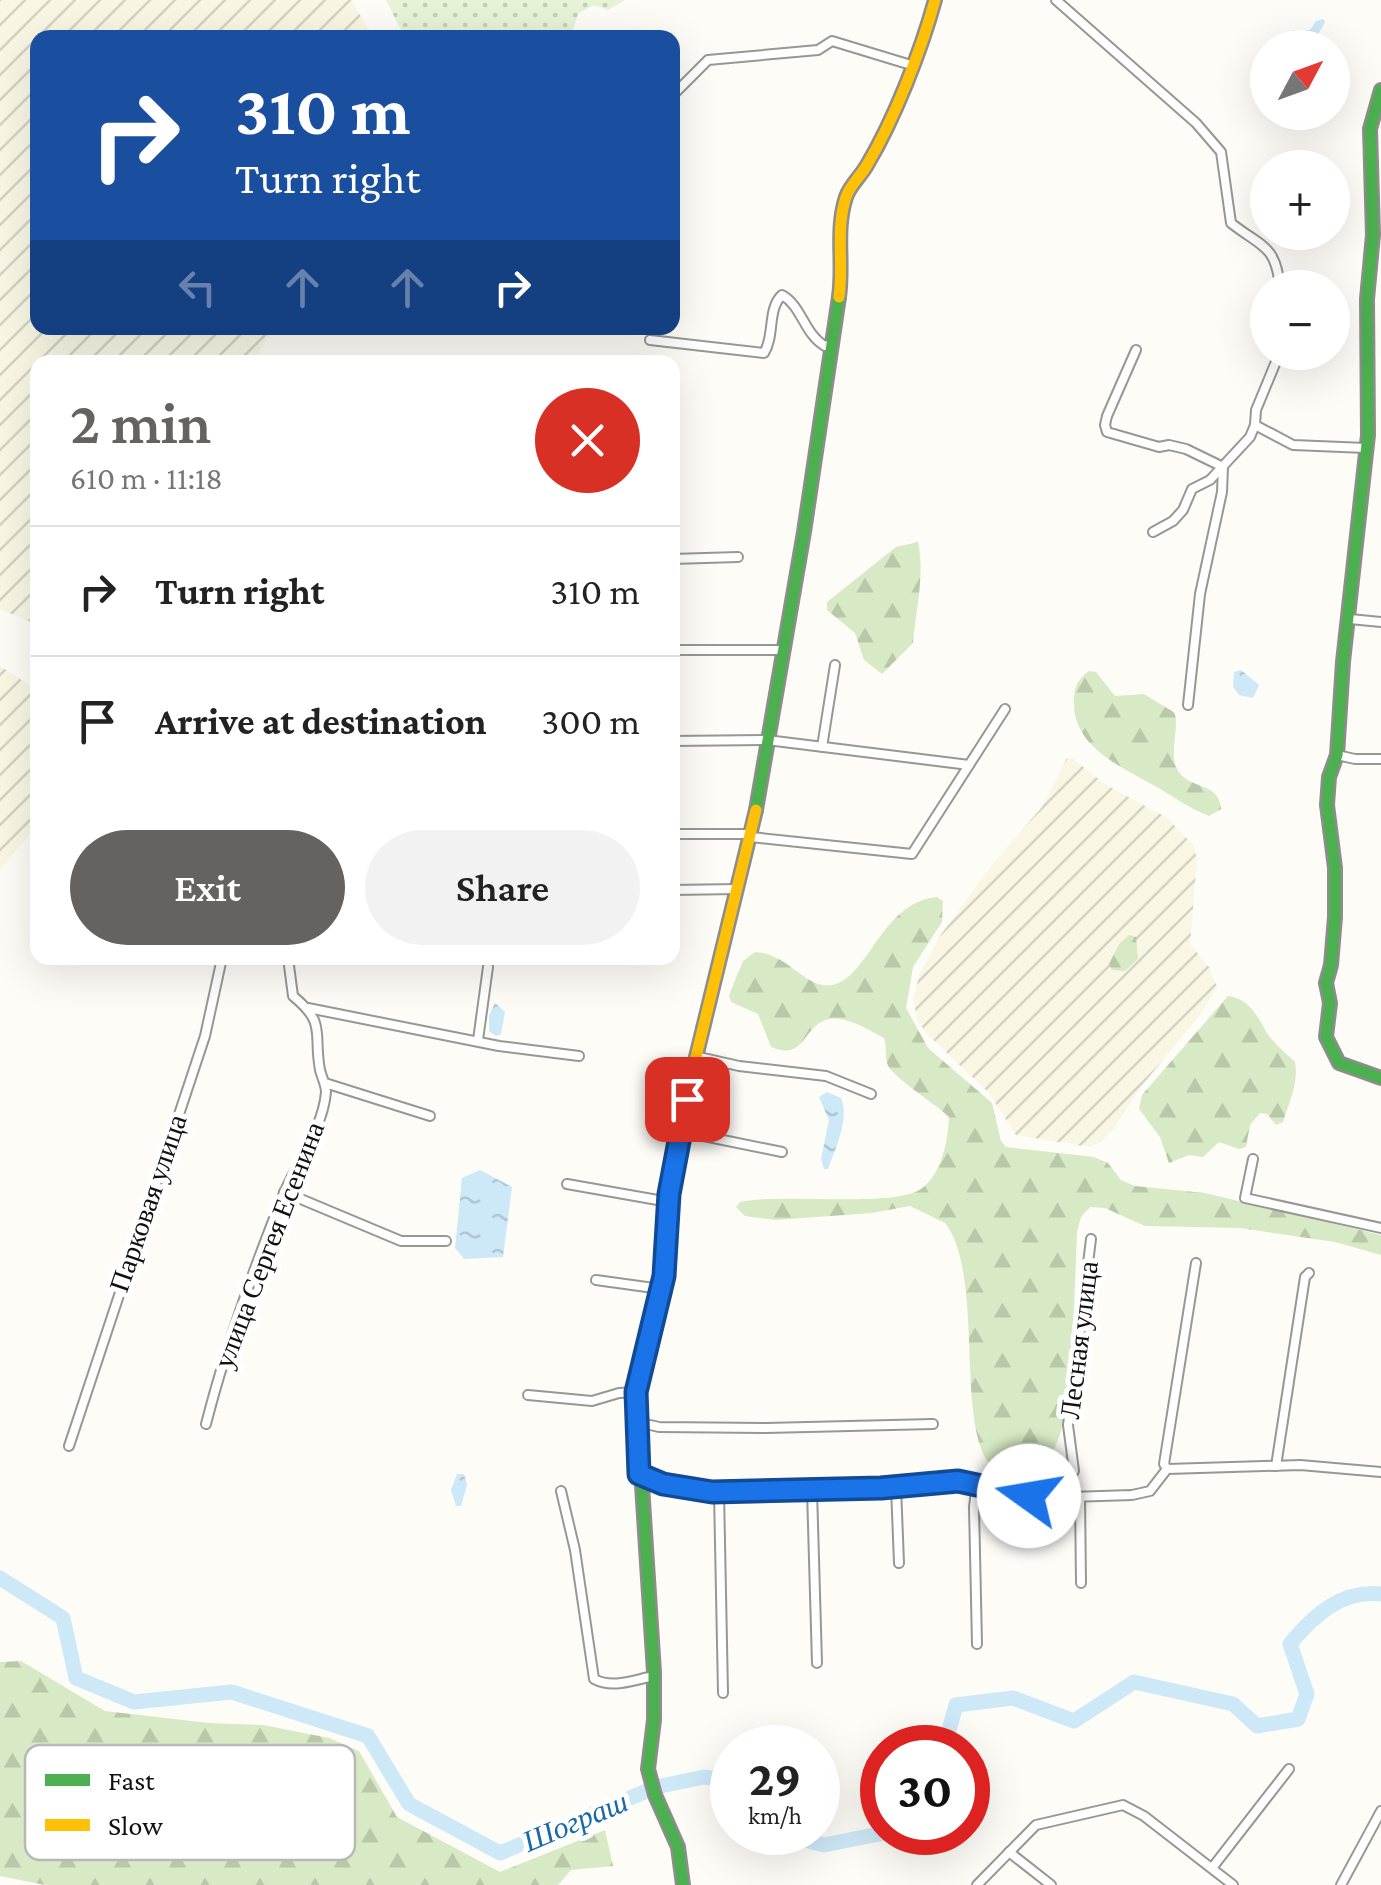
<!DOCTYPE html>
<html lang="en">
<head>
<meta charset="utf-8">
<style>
  :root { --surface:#fff; --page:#f2f2f2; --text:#222; --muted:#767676; --line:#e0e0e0; --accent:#646362 }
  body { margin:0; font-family:"Crimson Pro",serif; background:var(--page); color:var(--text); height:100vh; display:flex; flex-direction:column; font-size:38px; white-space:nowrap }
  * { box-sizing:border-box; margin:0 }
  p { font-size:32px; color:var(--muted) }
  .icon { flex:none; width:55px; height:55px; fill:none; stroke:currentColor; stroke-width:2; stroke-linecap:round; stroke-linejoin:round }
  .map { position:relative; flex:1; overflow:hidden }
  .panel { position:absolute; left:30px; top:355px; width:650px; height:610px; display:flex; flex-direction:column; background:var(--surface); border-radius:20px; box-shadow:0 10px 40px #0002 }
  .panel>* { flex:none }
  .top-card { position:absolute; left:30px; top:30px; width:650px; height:305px; border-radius:20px; box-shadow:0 10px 40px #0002; background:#1a4fa0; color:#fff; overflow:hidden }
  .needle { width:65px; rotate:49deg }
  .fabs { position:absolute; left:1250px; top:30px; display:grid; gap:20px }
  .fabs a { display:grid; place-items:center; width:100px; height:100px; border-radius:50%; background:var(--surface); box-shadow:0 10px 40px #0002; font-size:50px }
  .speed { position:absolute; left:710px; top:1725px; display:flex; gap:20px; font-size:50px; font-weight:700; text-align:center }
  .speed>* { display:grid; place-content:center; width:130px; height:130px; border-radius:50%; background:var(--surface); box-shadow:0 10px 40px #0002; line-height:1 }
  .speed small { font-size:25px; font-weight:400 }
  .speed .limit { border:15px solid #d22; background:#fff; color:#111 }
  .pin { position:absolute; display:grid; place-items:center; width:85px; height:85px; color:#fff; margin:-42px; border-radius:20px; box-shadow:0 5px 15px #0006 }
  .me { position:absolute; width:110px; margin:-55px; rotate:283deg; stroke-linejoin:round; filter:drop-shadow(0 0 8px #0008) }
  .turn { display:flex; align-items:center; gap:35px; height:210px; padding:0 40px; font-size:45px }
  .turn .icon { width:130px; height:130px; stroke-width:2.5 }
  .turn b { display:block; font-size:70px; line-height:85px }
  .lanes { display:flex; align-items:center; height:95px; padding:0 40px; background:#0003; justify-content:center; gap:50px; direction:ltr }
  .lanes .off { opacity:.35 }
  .round { display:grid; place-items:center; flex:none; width:105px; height:105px; border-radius:52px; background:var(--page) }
  .headline { display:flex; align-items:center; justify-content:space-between; height:170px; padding:0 40px }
  h1 { font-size:60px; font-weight:600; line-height:75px; color:var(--accent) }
  .primary-button { display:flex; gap:20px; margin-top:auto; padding:20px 40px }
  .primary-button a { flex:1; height:115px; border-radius:60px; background:var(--accent); color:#fff; font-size:40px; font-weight:600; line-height:115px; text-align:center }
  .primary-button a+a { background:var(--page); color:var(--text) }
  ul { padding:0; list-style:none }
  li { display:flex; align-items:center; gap:30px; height:130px; padding:0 40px; border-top:2px solid var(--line) }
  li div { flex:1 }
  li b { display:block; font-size:38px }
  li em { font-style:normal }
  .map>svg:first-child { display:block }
  .farmland { fill:url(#farmland-furrows) }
  .grass { fill:url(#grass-dots) }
  .forest { fill:url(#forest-firs) }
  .water { fill:url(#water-ripples) }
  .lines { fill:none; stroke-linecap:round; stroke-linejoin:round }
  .river { stroke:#cde8f7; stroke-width:15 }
  .street-casing { stroke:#979795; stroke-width:12 }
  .fast-casing { stroke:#8e8d8b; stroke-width:16 }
  .slow-casing { stroke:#8e8d8b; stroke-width:16 }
  .street { stroke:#fffffe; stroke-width:8 }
  .fast { stroke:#4caf50; stroke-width:11 }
  .slow { stroke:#ffc107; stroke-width:11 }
  .route-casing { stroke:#114b97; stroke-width:25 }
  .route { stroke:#1a73e8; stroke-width:18 }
  .labels { text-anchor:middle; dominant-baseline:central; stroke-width:10; stroke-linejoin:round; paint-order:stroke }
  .street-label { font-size:28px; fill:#111; stroke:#fff }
  .water-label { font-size:30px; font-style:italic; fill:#1768a6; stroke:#fff }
  .key { fill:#fff; stroke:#b8b8b8; stroke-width:2.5 }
  .key-label { font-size:28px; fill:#111 }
</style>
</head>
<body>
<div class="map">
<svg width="1381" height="1885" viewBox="0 0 1381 1885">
  <defs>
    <pattern id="farmland-furrows" width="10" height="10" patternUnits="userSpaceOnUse" patternTransform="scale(2.5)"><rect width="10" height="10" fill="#f9f7e4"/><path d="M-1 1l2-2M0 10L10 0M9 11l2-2" fill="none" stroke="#d4d3c3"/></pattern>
    <pattern id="grass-dots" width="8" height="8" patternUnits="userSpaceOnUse" patternTransform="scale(2.5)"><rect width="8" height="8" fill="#e7f3d7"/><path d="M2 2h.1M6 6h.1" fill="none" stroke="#c5cfb8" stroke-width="1.8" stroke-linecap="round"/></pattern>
    <pattern id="forest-firs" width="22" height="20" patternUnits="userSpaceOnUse" patternTransform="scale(2.5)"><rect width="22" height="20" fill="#d8eac5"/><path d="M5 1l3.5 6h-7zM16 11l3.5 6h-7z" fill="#b8c8a8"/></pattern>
    <pattern id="water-ripples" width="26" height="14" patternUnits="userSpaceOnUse" patternTransform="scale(2.5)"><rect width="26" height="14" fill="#cde8f7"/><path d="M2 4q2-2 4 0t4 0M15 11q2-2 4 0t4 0" fill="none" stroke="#afc6d3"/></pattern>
  </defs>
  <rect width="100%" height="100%" fill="#fdfcf7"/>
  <!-- farmland -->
  <g class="farmland">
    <path d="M0 0H351L373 37 38 38V328H274L253 362H38L37 625 0 609Z"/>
    <path d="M0 666 37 690 38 824 0 870Z"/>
    <path d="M1072 758 1106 785 1166 817 1193 845 1197 859 1190 944 1209 967 1217 987 1202 1012 1140 1088 1112 1131 1101 1142 1089 1147 1016 1135 989 1093 926 1033 918 1021 913 1000 920 973 940 936 990 867 1042 807 1066 759Z"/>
  </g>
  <!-- grass -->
  <path class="grass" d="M386 0H625L608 10 594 5 579 13 570 37 405 38Z"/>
  <!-- forest -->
  <g class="forest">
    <path d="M918 542C925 575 916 609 913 643L882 674 864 660 855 633 827 610V602L896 547Z"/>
    <path d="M1089 671 1096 672 1115 696 1144 694 1175 713C1179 731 1169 753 1177 769 1187 790 1220 781 1221 809L1209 816C1191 809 1177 799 1160 789 1127 769 1075 750 1074 705 1073 689 1077 680 1089 671Z"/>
    <path d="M937 897 943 901 942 922 913 967 906 1008 928 1048 992 1103 1001 1141 1006 1147 1094 1157 1108 1163 1121 1180 1135 1186 1205 1193 1381 1235V1255L1335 1242 1240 1228 1145 1226 1105 1208 1090 1207 1081 1217 1077 1232 1071 1385C1065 1422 1048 1513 994 1468 953 1435 986 1274 945 1223L910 1206 872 1213 775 1220 745 1216 736 1207 740 1202C780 1193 893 1208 921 1189 942 1174 948 1140 949 1117 936 1104 890 1076 887 1063 885 1055 887 1047 884 1038 868 1030 842 1012 823 1021 803 1030 803 1061 771 1047L758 1014 731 1002 729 995 743 961 755 952C788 953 806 990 832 985 869 978 881 902 937 897Z"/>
    <path d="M1129 935 1136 937 1138 959 1125 971 1112 970 1109 964 1119 944Z"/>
    <path d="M1228 996C1250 999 1257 1016 1267 1033 1274 1044 1286 1053 1295 1062 1299 1082 1289 1103 1283 1122L1276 1125 1267 1114 1260 1113 1250 1125 1246 1147 1239 1149 1219 1142 1203 1157 1189 1155 1169 1163 1160 1137 1139 1109 1142 1095Z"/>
    <path d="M21 1661 105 1711 209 1723 263 1725 329 1738 359 1751 397 1817 500 1872 605 1830 613 1866 571 1870 558 1885H45L0 1876V1662Z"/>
  </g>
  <!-- water -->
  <g class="water">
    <path d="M1323 19 1325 22 1315 40 1307 39 1298 45 1292 40V30H1310L1316 21Z"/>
    <path d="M1241 670 1259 685 1253 698 1239 695 1233 687 1234 672Z"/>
    <path d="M495 1003 505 1012 501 1034 496 1036 489 1031V1016Z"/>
    <path d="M827 1092 841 1098C850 1119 835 1149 828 1169H824L821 1159 829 1120 819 1097Z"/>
    <path d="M480 1170 512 1187 503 1257 464 1259 455 1248 462 1178Z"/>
    <path d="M457 1474H464L467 1485 461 1506H456L451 1490Z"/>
  </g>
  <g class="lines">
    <!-- river -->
    <g class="river">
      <path d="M0 1578 63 1618 76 1678 134 1702 232 1692 368 1736 409 1804 500 1853 656 1787 704 1777 732 1781"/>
      <path d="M944 1748 956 1705 1013 1698 1074 1721 1134 1682 1233 1704 1257 1726 1298 1719 1307 1694 1290 1644C1313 1616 1342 1589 1381 1594"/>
      <path d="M776 1832 824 1845 889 1832"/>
    </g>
    <defs>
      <g id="street">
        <path d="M1056 0 1196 123 1221 152 1231 223C1261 247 1276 244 1280 288"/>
        <path d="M672 96 708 60 818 50 832 41 911 65"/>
        <path d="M650 340 764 353C775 336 767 309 782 295 802 306 804 334 825 346L833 344"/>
        <path d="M1136 350 1107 416 1105 425 1107 432 1159 447 1169 445 1186 449 1223 467 1222 492 1200 594 1188 705"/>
        <path d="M1280 352 1256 410 1255 425 1293 445 1366 448"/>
        <path d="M1153 532 1173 521 1183 510 1192 489 1210 480 1250 437 1255 425"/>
        <path d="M672 559 738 557"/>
        <path d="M1350 619 1381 622"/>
        <path d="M672 650H783"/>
        <path d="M672 741 767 740 969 765"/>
        <path d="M822 747 835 665"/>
        <path d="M1337 755 1355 759H1381"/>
        <path d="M672 834H751"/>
        <path d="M751 837 912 854 1005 709"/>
        <path d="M672 890 738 889"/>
        <path d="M308 1008 499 1046 579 1056"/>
        <path d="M478 1040 488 967"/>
        <path d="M699 1057 739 1066 826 1076 871 1094"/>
        <path d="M325 1083 430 1116"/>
        <path d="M679 1131 782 1152"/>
        <path d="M1253 1159 1245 1198 1381 1228"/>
        <path d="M567 1184 669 1202"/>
        <path d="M284 1192 401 1241H446"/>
        <path d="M596 1280 661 1289"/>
        <path d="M528 1395 592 1401 619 1393 636 1392"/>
        <path d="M637 1422 659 1427 766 1428 933 1424"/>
        <path d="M206 1424C226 1346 252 1273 282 1198 295 1165 323 1129 326 1092 326 1085 322 1078 320 1070 313 1032 327 1024 293 996L288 958"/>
        <path d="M69 1446 205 1036 222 958"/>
        <path d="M1276 1466 1305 1277 1309 1273"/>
        <path d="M1167 1469 1164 1464 1196 1263"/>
        <path d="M639 1474 663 1484 712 1492 881 1488 958 1481 1018 1495 1070 1497 1132 1495 1150 1491 1167 1469 1300 1465 1381 1472"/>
        <path d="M896 1487 899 1563"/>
        <path d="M812 1490 817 1663"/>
        <path d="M561 1491 575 1550 594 1679C613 1689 633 1680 654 1676"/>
        <path d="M719 1492 723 1693"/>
        <path d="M1058 1495 1074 1471 1068 1425 1091 1239"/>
        <path d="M1080 1497 1081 1583"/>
        <path d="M977 1644 974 1507 977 1483"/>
        <path d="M1009 1852 1051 1885"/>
        <path d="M1212 1868 1289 1769"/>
        <path d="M977 1885 1036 1825 1123 1805 1144 1816 1233 1885"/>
        <path d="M1341 1885 1381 1811"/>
      </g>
      <g id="fast">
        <path d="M1381 90 1370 129 1373 235 1367 299 1368 435 1343 662 1337 755 1329 777 1327 805 1335 868V917L1331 965 1326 983 1330 1003 1326 1037 1339 1063 1381 1078"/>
        <path d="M756 810 804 532 839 297"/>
        <path d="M665 1243 663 1276 636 1392 654 1672V1720L648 1769 655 1795 678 1847 683 1885"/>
      </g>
      <g id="slow">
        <path d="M839 297C844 263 835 231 846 197 850 185 861 176 867 165 894 120 921 51 935 0"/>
        <path d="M665 1243 680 1123 756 810"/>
      </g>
    </defs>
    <!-- street casing -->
    <use href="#street" class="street-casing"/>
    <!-- fast casing -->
    <use href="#fast" class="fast-casing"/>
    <!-- slow casing -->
    <use href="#slow" class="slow-casing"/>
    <!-- street -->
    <use href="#street" class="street"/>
    <!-- fast -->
    <use href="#fast" class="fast"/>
    <!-- slow -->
    <use href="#slow" class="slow"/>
  </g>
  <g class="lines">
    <defs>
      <path id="route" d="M687 1099 669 1194 664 1276 636 1392 639 1474 663 1484 712 1492 881 1488 958 1481 1029 1496"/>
    </defs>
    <!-- route casing -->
    <use href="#route" class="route-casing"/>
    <!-- route -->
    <use href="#route" class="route"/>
  </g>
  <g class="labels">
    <!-- street labels -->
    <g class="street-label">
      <text transform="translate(148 1203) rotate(-71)">Парковая улица</text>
      <text transform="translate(269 1245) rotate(-69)">улица Сергея Есенина</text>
      <text transform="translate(1079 1340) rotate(-83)">Лесная улица</text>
    </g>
    <!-- water labels -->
    <g class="water-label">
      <text transform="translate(575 1821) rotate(-23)">Шограш</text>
    </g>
  </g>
  <!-- legend -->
  <rect x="25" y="1745" width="330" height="115" rx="15" class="key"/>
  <rect x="45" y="1774" width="45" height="12" fill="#4caf50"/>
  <rect x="45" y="1819" width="45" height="12" fill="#ffc107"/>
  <g class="key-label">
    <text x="108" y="1790">Fast</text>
    <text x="108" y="1835">Slow</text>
  </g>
</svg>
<div class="fabs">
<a><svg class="needle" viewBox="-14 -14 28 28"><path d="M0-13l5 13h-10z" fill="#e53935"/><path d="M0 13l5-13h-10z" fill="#767676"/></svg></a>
<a>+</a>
<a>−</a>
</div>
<div class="speed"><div>29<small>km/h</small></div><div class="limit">30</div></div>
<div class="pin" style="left:687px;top:1099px;background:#d93025"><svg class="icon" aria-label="arrive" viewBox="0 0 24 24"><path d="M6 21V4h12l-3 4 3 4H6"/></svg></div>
<svg class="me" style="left:1029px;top:1496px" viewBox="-20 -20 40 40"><circle r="19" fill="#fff"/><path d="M0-13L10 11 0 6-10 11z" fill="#1a73e8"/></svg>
<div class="top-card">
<div class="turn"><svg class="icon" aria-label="right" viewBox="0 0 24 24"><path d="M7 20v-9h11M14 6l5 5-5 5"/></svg><div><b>310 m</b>Turn right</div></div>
<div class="lanes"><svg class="icon off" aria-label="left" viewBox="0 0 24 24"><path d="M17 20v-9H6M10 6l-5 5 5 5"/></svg><svg class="icon off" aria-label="ahead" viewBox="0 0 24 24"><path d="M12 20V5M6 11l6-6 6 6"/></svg><svg class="icon off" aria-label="ahead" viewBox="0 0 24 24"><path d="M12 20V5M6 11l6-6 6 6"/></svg><svg class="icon" aria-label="right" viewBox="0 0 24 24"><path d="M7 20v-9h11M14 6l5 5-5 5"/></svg></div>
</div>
<section class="panel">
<div class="headline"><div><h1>2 min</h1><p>610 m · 11:18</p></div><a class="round" style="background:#d93025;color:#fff"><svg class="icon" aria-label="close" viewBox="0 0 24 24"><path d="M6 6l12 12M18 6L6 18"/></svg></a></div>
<ul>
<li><svg class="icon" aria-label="right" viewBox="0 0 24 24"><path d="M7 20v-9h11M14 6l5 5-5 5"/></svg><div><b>Turn right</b></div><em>310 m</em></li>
<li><svg class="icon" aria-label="arrive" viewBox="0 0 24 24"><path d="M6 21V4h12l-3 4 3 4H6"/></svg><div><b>Arrive at destination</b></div><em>300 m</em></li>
</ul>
<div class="primary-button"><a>Exit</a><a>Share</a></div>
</section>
</div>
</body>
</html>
